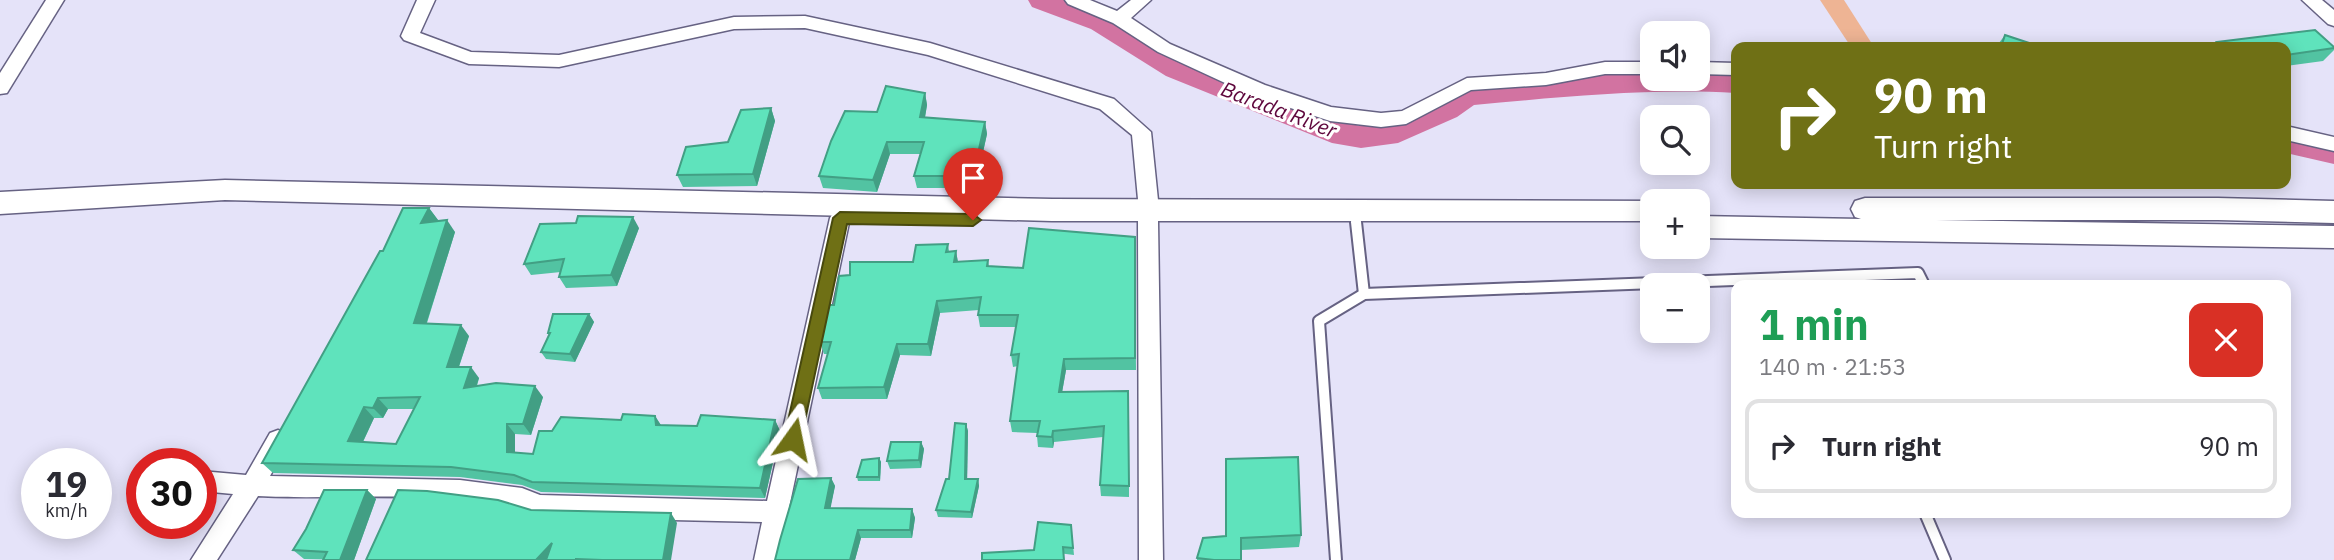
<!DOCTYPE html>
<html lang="en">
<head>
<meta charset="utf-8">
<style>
  :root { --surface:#fff; --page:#f7f7f7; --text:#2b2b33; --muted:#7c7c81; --line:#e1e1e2 }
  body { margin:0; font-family:"IBM Plex Sans",sans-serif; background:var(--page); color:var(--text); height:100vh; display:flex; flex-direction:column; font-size:26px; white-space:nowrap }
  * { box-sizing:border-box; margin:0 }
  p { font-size:23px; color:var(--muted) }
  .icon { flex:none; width:38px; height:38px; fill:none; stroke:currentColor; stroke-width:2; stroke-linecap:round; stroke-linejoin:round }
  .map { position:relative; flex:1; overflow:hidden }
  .details { position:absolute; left:1731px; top:280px; width:560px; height:238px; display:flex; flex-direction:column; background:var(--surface); border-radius:14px; box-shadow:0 4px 18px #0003 }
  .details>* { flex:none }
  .guide { position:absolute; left:1731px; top:42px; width:560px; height:147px; border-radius:14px; box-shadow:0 4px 18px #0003; background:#6f7015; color:#fff; overflow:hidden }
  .fabs { position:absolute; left:1640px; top:21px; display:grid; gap:14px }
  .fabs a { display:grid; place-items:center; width:70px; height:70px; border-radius:14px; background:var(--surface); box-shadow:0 4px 18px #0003; font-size:35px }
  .speed { position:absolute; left:21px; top:448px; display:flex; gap:14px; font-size:35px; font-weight:700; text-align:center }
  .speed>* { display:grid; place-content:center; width:91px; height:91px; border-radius:50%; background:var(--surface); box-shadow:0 4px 18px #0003; line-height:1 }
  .speed small { font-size:18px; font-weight:400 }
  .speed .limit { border:10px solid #d22; background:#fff; color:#111 }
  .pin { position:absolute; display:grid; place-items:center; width:60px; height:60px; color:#fff; margin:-72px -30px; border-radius:50% 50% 50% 0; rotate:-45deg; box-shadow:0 0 7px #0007 }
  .pin .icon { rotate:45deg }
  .me { position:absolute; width:77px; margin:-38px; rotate:12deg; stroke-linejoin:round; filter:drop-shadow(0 0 5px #0008) }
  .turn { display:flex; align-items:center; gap:24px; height:147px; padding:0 28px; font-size:32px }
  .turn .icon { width:91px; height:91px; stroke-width:2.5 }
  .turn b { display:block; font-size:49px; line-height:60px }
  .round { display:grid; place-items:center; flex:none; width:74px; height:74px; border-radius:14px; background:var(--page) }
  .summary { display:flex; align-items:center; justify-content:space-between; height:119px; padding:0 28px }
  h1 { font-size:42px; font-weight:700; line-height:52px; color:#1e9e55 }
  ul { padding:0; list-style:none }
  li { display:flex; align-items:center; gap:21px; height:94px; margin:0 14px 10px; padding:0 14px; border:4px solid var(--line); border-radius:14px }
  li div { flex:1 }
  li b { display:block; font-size:26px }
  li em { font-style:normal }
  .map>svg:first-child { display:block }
  .green { fill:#eeb494 }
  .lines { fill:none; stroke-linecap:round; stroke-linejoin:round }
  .river { fill:#d273a1; fill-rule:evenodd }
  .service-casing { stroke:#666283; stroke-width:14 }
  .minor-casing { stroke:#666283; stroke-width:3 }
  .secondary-casing { stroke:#666283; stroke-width:3 }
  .service { stroke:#fff; stroke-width:10 }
  .minor { fill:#fff; fill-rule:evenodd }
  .secondary { fill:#fff; fill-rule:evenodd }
  .wall { fill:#52c3a2; fill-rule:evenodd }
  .shaded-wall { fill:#429f84 }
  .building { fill:#5fe3bc; stroke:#429f84; stroke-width:2; fill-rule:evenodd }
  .route { fill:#6f7015; stroke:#48490e; stroke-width:2 }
  .labels { text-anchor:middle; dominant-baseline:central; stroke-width:6; stroke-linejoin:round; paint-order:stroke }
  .water-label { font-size:21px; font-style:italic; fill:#5e063c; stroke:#fff }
</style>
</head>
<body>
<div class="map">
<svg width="2334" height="560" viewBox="0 0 2334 560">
  <rect width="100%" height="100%" fill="#e5e3f9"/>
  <!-- green -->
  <path class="green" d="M1820 0H1844L1874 47H1851Z"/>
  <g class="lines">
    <!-- river -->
    <g class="river">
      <path d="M1028 0H1070L1111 15 1188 62 1337 121 1361 126 1392 121 1467 84 1652 69V79H1698V70L1736 71V93C1648 88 1562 97 1474 105L1457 117 1398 143 1361 148 1332 143 1166 76 1091 29 1032 7Z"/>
      <path d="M2286 130 2334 140V164L2286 153Z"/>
    </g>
    <defs>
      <g id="service">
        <path d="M1356 222 1364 294"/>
        <path d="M1925 513 1945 560"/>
        <path d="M1336 560 1319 321 1364 294 1918 273 1924 285"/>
      </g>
      <g id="minor">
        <path d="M46 0H64L7 93 0 94V73Z"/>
        <path d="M417 0H435L420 33 471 52 559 55 734 17 805 16 930 43 1114 99 1151 132 1159 210 1155 216 1158 221 1163 560H1139L1138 221 1142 215 1139 210 1132 135 1100 109 928 55 805 28 734 29 559 67 469 64 404 40 401 36Z"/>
        <path d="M1065 0H1090L1117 11 1131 0H1151L1131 18 1170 44 1265 85 1331 107 1381 113 1402 111 1467 78 1546 73 1605 62H1652V74H1605L1546 85 1471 90 1406 124 1381 127 1330 121 1251 95 1158 52 1113 23 1068 4Z"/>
        <path d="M2302 0H2322L2334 10V26L2328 24Z"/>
        <path d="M1698 62 1736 63V75L1698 74Z"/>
        <path d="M2286 126 2334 137V151L2286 140Z"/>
        <path d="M840 210 847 213 850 218 778 560H754L762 522 539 517C457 486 346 501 258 496L217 560H191L233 494 201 491V471L246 475 270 433 278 430 286 433 290 440 270 476 460 480 522 488 540 495 767 501 830 218 833 213Z"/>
      </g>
      <g id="secondary">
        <path d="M225 180 1052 199 1658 201H1652V221H1052L225 200 0 214V192Z"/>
        <path d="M1865 198H2218L2334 201V223L2218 220H1936L2334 226V248L1698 238V216L1861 219 1855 217 1851 209 1855 201Z"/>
      </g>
    </defs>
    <!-- service casing -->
    <use href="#service" class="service-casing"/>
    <!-- minor casing -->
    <use href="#minor" class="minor-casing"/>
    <!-- secondary casing -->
    <use href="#secondary" class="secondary-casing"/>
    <!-- service -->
    <use href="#service" class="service"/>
    <!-- minor -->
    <use href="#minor" class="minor"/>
    <!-- secondary -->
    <use href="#secondary" class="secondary"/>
  </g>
  <!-- wall -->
  <g class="wall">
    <path d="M2005 35 2031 47H1996Z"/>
    <path d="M2217 42 2334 47V50L2323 61 2286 66V47H2213Z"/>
    <path d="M925 93 927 105 925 117 985 122 987 134 975 188H917L914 176 921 154H890L877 192 823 188 819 176 877 112Z"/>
    <path d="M771 108 775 121 757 186 683 187 677 175 728 142Z"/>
    <path d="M429 208 438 220 437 221 455 232 427 323 469 336 459 367 479 378 477 386 543 397 531 435 515 434V453L533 454 552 431 621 420 655 416 661 425 697 426 775 420 780 431 765 498 541 492 522 485 460 477 273 473 262 463 383 251ZM388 409H415L396 444 363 442 374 418H383Z"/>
    <path d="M639 228 617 286 566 288 559 277 561 272 531 275 524 264Z"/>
    <path d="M1135 237 1136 370H1066L1062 392 1129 403V497L1101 496 1100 485 1103 437 1054 442 1053 448 1038 447 1037 436V433L1012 432 1010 421 1018 366 1013 367 1011 355 1016 327H980L978 315 979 310 940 313 931 356 900 355 887 399H822L818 388 828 354H824L820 342 834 305 850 275 913 262 948 244 949 251H956L958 262 988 260 989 266 1023 268Z"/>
    <path d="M589 314 594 322 575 362 546 359 541 352 549 335 548 333Z"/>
    <path d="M966 424 968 431 967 479H978L979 486 972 518 938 517 936 510 949 479Z"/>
    <path d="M921 442 924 449 921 468 890 469 887 461Z"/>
    <path d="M879 458 881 462 880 481H858L857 477Z"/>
    <path d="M1226 459 1301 535 1299 547 1241 550V560H1197V558L1225 537V472Z"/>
    <path d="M831 478 835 486 830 508 912 509 915 518 912 538H861L855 560H775Z"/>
    <path d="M367 490 376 499 354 560 304 559 293 550Z"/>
    <path d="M1071 525 1074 555 1034 550Z"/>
  </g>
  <!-- shaded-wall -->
  <g class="shaded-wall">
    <path d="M925 93 927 105 923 129 920 117Z"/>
    <path d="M771 108 775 121 757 186 753 174Z"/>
    <path d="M985 122 987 134 975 188 973 176Z"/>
    <path d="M887 142 890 154 877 192 873 180Z"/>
    <path d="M429 208 438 220 430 235 421 223Z"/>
    <path d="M633 217 639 228 617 286 611 275Z"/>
    <path d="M447 220 455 232 423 334 414 323Z"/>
    <path d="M956 251 958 263 954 262Z"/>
    <path d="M937 301 940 313 931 356 928 344Z"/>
    <path d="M589 314 594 322 575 362 570 354Z"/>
    <path d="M461 325 469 336 455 378 447 367Z"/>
    <path d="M897 344 900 355 887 399 884 387Z"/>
    <path d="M1064 359 1066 370 1060 404 1059 392Z"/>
    <path d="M471 367 479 378 472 399 464 388Z"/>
    <path d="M535 386 543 397 531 435 523 424Z"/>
    <path d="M378 398 388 409 383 418 373 408Z"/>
    <path d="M364 407 374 418 358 452 348 441Z"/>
    <path d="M655 416 662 427 656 425Z"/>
    <path d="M775 420 780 431 765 498 760 488Z"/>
    <path d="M507 424 515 434V463L507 452Z"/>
    <path d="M966 424 968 431 967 486 965 479Z"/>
    <path d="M1053 431 1054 442 1053 448 1052 437Z"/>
    <path d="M921 442 924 449 921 468 919 460Z"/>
    <path d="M879 458 881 462 880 481 879 477Z"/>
    <path d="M831 478 835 486 829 516 825 508Z"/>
    <path d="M978 479 979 486 972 518 971 512Z"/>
    <path d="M367 490 376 499 354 560H340Z"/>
    <path d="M912 509 915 518 912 538 910 530Z"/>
    <path d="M671 513 677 523 671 560H663Z"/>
    <path d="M858 530 861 538 855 560H850Z"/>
    <path d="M552 543V560H536Z"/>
  </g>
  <!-- building -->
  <g class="building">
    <path d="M2315 30 2334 47V48L2286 55V47H2222L2217 42Z"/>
    <path d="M2005 35 2032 44 2031 47H2001Z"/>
    <path d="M886 86 925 93 920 117 985 122 973 176H914L924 142H887L873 180 819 176 831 141 845 111 877 112Z"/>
    <path d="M771 108 753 174 677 175 686 147 728 142 741 110Z"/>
    <path d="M403 208H429L421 223 447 220 414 323 461 325 447 367H471L464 388 496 383 535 386 523 424H507V452L533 454 539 431H552L561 417 621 420 623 414 655 416 656 425 697 426 701 415 775 420 760 488 532 482 514 475 451 467 262 463 380 251H383ZM420 397 396 444 348 441 364 407 373 408 378 398Z"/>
    <path d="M578 216 633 217 611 275 559 277 564 259 524 264 540 224 576 223Z"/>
    <path d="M1029 228 1135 237V358L1064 359 1059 392 1128 391 1129 486 1100 485 1104 426 1053 431 1052 437 1037 436 1040 421H1010L1019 354 1011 355 1018 315H978L981 297 937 301 928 344H897L884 387 818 388 831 342H820L828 305H834L839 276 850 275V262H913L916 245 948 244 946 252 956 251 954 262 988 260 987 266 1023 268Z"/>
    <path d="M553 314H589L570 354 541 352 550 333H548Z"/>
    <path d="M955 423 966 424 965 479H978L971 512 936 510 946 479H949Z"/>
    <path d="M891 442H921L919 460 887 461Z"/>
    <path d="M1298 457 1301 535 1241 538V560H1214L1197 558 1203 538 1226 536V459Z"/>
    <path d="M879 458V477H857L862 460Z"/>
    <path d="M831 478 825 508 912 509 910 530H858L850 560H775L780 540 798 479Z"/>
    <path d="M324 490H367L340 560H323L327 552 293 550 306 529Z"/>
    <path d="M398 490 427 491 498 500 531 510 671 513 663 560H602L576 559V560H546L552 543 536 560H366Z"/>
    <path d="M1038 522 1071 525 1073 548 1063 547 1064 560H982V553L1034 550Z"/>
  </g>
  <!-- route -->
  <path class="route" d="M840 212 973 214 981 220 973 226 847 224 801 439 799 445 793 447 786 445 784 439 833 218Z"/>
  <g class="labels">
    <!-- water labels -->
    <g class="water-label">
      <text transform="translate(1279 109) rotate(21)">Barada River</text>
    </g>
  </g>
</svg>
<div class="fabs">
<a><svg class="icon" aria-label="sound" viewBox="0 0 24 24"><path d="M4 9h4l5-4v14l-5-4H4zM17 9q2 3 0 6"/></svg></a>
<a><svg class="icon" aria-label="search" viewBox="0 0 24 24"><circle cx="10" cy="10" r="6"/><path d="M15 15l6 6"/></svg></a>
<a>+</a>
<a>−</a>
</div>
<div class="speed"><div>19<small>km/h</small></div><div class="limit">30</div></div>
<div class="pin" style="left:973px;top:220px;background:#d93025"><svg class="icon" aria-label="arrive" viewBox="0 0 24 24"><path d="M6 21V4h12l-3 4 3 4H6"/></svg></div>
<svg class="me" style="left:793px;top:439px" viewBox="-20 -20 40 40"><path d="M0-17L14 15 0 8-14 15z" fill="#6f7015" stroke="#fff" stroke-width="4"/></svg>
<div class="guide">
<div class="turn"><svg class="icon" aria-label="right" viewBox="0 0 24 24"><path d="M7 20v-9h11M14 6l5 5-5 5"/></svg><div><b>90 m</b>Turn right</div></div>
</div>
<section class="details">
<div class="summary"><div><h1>1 min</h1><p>140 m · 21:53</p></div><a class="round" style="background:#d93025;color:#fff"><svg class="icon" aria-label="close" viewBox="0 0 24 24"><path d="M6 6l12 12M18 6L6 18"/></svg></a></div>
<ul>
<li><svg class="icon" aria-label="right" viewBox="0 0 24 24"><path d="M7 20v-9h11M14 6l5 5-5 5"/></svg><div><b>Turn right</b></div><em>90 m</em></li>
</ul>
</section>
</div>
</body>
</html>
